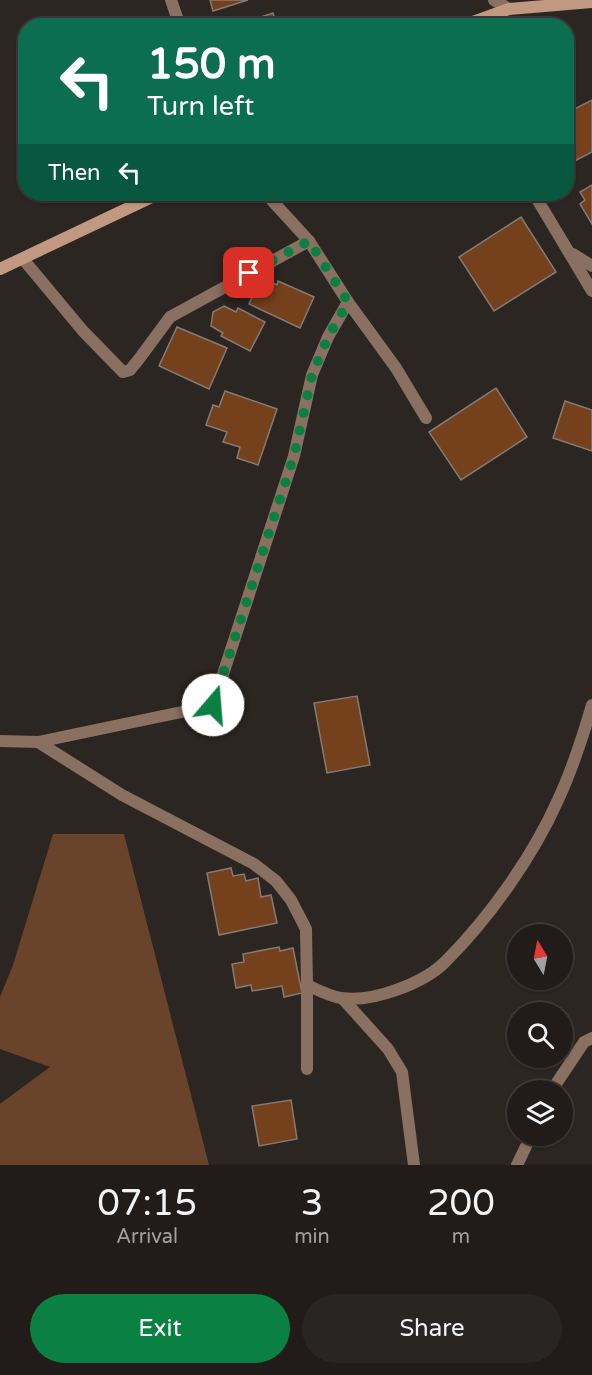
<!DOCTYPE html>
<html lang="en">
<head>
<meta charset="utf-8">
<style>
  :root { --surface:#211c1a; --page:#292523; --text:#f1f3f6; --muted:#a2a1a2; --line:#3e3a39; --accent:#0b8043 }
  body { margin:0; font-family:"Varela Round",sans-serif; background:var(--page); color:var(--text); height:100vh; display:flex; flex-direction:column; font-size:22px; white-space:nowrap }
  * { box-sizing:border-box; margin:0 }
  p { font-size:20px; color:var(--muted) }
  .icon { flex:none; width:33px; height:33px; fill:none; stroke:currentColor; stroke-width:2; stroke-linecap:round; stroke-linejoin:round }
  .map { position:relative; height:1165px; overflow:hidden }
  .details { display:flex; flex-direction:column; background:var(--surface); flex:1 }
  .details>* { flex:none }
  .guide { position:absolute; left:18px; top:18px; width:556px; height:183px; border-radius:24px; box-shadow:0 2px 4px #0004,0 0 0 2px var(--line); background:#0b6e4f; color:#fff; overflow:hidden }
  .needle { width:39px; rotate:350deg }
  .tools { position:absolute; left:507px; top:924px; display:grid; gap:12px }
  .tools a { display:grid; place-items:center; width:66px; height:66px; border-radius:50%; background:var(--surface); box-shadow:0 2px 4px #0004,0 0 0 2px var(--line); font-size:30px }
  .pin { position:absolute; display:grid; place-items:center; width:51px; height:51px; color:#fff; margin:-26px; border-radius:12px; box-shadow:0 3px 9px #0006 }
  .me { position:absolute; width:66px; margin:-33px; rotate:18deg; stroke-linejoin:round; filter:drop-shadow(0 0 4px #0008) }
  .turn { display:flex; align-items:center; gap:21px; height:126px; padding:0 30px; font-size:27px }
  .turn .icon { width:78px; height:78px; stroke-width:2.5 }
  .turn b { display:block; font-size:42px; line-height:51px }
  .then { display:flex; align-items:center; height:57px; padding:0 30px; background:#0003; gap:12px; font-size:22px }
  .eta { display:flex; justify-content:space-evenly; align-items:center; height:102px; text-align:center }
  .eta b { font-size:36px; font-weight:600; line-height:42px }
  .action { display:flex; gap:12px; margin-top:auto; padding:12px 30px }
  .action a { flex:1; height:69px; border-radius:36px; background:var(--accent); color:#fff; font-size:24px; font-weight:600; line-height:69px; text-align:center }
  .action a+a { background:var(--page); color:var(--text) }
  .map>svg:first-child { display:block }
  .green { fill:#6a432b }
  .building { fill:#75401c; stroke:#837b76; stroke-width:1.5 }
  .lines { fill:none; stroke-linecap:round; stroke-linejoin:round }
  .street { stroke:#897061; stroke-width:12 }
  .secondary { stroke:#c19980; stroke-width:12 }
  .route { stroke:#0b8043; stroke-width:10; stroke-dasharray:0 18 }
</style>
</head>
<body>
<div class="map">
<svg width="592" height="1165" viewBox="0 0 592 1165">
  <rect width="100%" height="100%" fill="#2c2622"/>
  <!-- green -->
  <path class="green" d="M53 834H124L209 1165H0V1104L50 1067 0 1049V997L13 965Z"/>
  <!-- building -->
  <g class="building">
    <path d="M210 0H248L213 11Z"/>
    <path d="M273 13 277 26H234Z"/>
    <path d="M592 100V152L567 165V113Z"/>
    <path d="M592 185V224L580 204 585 200 580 192Z"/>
    <path d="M521 217 556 272 494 311 459 257Z"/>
    <path d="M267 280 277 285 278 281 314 297 300 328 249 304 259 281 265 284Z"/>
    <path d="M224 306 236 312 238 308 265 322 250 351 221 336 223 333 211 326 213 312Z"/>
    <path d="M177 327 227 348 209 389 159 366Z"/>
    <path d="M496 388 527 437 461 480 429 432Z"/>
    <path d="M225 391 277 409 258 465 237 458 240 447 223 442 227 432 206 425 213 405 219 407Z"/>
    <path d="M565 401 592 410V451L553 438Z"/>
    <path d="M357 696 370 765 327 773 314 703Z"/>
    <path d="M231 868 233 876 244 874 246 881 258 878 261 897 271 895 277 923 219 935 207 873Z"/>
    <path d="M279 947 280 951 293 948 302 993 284 997 282 986 252 991 251 985 236 988 232 964 244 962 243 954Z"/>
    <path d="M291 1100 297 1139 259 1146 252 1106Z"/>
  </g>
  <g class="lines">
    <!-- street -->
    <g class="street">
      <path d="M171 0 180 26"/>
      <path d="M494 0 509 9"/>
      <path d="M266 194 309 241 348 302 396 368 426 418"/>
      <path d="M534 194 592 291"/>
      <path d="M573 254 592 266"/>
      <path d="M23 259 83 331 123 372 130 370 139 359 170 317 309 241"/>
      <path d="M213 705 294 456 312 375 328 337 348 302"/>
      <path d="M0 741 38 742 122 795 254 864 276 881 291 900 306 929 307 985C318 990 329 996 341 998 372 1003 425 983 446 961 490 917 533 856 558 800 572 770 583 736 592 705"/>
      <path d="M38 742 239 700"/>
      <path d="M307 985V1069"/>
      <path d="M343 999 388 1049 402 1072 414 1165"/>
      <path d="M552 1090 584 1042 592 1038"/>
      <path d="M517 1165 531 1136"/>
    </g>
    <!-- secondary -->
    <g class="secondary">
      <path d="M462 26 509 9 592 2"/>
      <path d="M0 269 158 194"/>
    </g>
  </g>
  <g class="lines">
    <!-- route -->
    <path class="route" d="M213 705 294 456 312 375 328 337 348 302 309 241 249 273"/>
  </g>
</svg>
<div class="tools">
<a><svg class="needle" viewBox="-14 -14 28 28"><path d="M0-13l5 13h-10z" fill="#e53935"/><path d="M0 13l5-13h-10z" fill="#a2a1a2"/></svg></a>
<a><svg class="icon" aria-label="search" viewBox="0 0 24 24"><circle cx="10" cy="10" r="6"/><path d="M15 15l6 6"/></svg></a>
<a><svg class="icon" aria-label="layers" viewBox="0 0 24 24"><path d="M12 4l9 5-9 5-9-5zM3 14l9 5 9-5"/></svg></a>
</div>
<div class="pin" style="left:249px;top:273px;background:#d93025"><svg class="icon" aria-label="arrive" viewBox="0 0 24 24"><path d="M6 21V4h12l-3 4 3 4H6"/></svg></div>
<svg class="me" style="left:213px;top:705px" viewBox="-20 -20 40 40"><circle r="19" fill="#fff"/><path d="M0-13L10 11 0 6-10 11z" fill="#0b8043"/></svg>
<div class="guide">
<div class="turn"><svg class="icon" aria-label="left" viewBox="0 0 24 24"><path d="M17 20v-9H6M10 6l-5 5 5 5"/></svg><div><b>150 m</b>Turn left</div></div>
<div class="then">Then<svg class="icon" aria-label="left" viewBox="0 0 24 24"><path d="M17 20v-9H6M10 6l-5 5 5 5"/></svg></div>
</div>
</div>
<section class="details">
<div class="eta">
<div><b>07:15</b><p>Arrival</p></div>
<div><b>3</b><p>min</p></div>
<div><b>200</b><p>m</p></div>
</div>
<div class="action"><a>Exit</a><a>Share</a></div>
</section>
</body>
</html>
